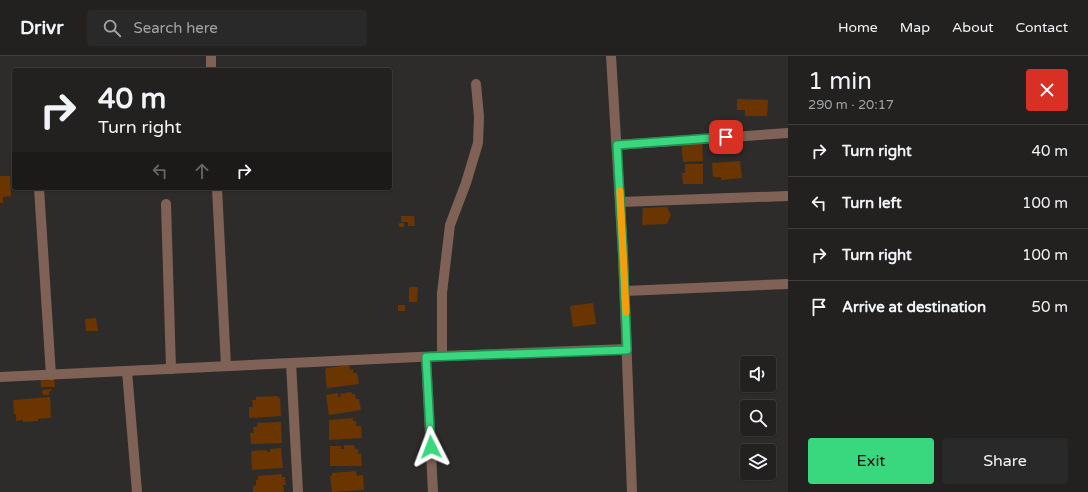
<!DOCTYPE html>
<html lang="en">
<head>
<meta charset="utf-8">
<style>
  :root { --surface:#222120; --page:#2a2929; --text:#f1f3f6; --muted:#a2a3a5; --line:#3f3e3e; --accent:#39d87f }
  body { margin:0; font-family:"Varela Round",sans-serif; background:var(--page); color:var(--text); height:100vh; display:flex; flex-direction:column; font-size:15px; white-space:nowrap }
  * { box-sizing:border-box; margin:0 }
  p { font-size:13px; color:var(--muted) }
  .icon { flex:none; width:22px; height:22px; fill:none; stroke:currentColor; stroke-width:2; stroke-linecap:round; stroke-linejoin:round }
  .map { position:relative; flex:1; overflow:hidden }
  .details { display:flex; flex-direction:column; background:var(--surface); width:300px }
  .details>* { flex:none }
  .guide { position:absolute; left:12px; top:12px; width:380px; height:122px; border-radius:4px; box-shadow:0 1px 3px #0004,0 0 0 1px var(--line); background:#222120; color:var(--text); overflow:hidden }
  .tools { position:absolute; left:740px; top:300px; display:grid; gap:8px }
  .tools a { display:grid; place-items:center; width:36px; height:36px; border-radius:4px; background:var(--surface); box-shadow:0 1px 3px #0004,0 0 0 1px var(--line); font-size:20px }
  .pin { position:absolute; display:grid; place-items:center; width:34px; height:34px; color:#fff; margin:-17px; border-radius:8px; box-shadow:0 2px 6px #0006 }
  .me { position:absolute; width:44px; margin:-22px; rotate:357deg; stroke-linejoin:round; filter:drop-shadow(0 0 3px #0008) }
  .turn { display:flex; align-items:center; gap:14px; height:84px; padding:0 20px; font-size:18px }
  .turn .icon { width:52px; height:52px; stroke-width:2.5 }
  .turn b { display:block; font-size:28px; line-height:34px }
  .lanes { display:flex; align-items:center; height:38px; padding:0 20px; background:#0003; justify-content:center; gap:20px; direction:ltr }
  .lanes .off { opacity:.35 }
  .round { display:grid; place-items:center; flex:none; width:42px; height:42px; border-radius:4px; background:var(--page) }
  .overview { display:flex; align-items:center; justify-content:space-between; height:68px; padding:0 20px }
  h1 { font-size:24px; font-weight:600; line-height:30px }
  .action { display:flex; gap:8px; margin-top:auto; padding:8px 20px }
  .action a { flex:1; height:46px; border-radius:4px; background:var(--accent); color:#111; font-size:16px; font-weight:600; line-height:46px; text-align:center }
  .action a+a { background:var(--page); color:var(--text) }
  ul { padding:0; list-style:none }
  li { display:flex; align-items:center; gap:12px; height:52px; padding:0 20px; border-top:1px solid var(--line) }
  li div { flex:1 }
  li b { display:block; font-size:15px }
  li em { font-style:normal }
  header { display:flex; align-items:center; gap:24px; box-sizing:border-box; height:56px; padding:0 20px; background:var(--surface); border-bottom:1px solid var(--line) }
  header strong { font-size:19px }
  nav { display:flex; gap:22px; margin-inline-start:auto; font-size:14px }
  .search { width:280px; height:36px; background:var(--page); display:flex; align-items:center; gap:10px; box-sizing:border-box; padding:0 14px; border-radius:4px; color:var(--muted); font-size:15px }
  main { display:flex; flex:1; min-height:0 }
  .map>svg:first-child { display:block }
  .building { fill:#6b3500 }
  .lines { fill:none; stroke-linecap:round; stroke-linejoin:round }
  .minor { stroke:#7f6255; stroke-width:10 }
  .route-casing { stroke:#258c53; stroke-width:10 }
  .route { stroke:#39d87f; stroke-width:7 }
  .slow { stroke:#f59e0b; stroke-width:7 }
</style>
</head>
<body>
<header>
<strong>Drivr</strong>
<div class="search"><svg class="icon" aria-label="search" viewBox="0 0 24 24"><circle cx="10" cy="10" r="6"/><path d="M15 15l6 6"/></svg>Search here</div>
<nav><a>Home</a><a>Map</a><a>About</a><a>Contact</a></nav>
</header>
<main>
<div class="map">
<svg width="788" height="436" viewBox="0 0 788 436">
  <rect width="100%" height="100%" fill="#2e2c2b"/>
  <!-- building -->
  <g class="building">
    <path d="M737 43 768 44 767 60H745V54H737Z"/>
    <path d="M702 84 703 105 683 106 681 85Z"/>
    <path d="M740 105 742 122 721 124V121H713L712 107Z"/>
    <path d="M685 108H703V128H683L682 117H685Z"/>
    <path d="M0 120H10L11 140 3 141V147H0Z"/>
    <path d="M667 151 671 159 667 168 642 169 643 152Z"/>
    <path d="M401 160H414L415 170H408V166H401Z"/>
    <rect x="399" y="167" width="5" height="4"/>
    <path d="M409 231H418L417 246H409Z"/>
    <path d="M593 247 596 268 573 271 570 250Z"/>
    <rect x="398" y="249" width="7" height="6"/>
    <path d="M96 262 98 275H86L85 263Z"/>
    <path d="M349 309 350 314 353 313V317H357L359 328 327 332 325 314H326V312Z"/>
    <path d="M54 322 55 331H41V323Z"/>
    <path d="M51 333 52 335H49V339H43L42 334Z"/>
    <path d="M351 336 352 338H355L356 343H359L361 354 329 359 326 339 338 337V341H341L340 338Z"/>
    <path d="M278 340V342H280L281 360 249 362V351H253L252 344H256V341Z"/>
    <path d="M50 341 51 362 38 363V365L23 366V364L16 365V358H14L13 344Z"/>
    <path d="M353 362V365H356V370H361L362 382 329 384V364Z"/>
    <path d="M281 366 282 387 251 388 250 377H254L253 371H257V367Z"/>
    <path d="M344 389H354L355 393H358V398L361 397 362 410H330V390H341V393H344Z"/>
    <path d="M281 392 283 412 252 414 251 395 267 394V396H270V393Z"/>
    <path d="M356 415 357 420 363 419 364 434 332 436 330 420H332V417Z"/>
    <path d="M282 418V421H285L286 429H283L284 436H253V430L256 429V424H258V420Z"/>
  </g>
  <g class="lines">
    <!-- minor -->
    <g class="minor">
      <path d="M211 0V14"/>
      <path d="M611 0 623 199 632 436"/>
      <path d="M617 89 788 77"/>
      <path d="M39 132 51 319"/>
      <path d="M217 132 226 310"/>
      <path d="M620 146 788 140"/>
      <path d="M166 148 171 313"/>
      <path d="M625 235 788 228"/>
      <path d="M442 300V237L450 169 466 127 478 87 479 61 476 28"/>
      <path d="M426 301 433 436"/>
      <path d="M291 307 298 436"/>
      <path d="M127 315 137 436"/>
      <path d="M0 321 418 301 627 293"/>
    </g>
  </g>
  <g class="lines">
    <defs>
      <path id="route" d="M431 391 426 301 627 294 623 199 617 89 726 81"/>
    </defs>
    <!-- route casing -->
    <use href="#route" class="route-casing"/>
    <!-- route -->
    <use href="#route" class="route"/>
    <!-- slow -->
    <path class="slow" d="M620 135 626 256"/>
  </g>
</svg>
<div class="tools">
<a><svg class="icon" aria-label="sound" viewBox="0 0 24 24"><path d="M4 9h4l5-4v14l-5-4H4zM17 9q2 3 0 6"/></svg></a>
<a><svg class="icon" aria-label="search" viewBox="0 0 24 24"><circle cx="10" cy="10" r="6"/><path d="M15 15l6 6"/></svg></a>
<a><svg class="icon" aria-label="layers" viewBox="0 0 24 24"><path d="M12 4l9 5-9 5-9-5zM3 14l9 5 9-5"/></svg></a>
</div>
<div class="pin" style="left:726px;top:81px;background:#d93025"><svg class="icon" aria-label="arrive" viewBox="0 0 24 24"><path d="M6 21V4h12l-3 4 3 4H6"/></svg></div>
<svg class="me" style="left:431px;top:391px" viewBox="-20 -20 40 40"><path d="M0-17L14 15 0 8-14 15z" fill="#39d87f" stroke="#fff" stroke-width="4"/></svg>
<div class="guide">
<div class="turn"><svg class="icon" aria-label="right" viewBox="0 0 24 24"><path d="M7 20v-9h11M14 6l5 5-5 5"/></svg><div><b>40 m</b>Turn right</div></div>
<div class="lanes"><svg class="icon off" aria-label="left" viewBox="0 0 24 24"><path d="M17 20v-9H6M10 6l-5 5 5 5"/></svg><svg class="icon off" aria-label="ahead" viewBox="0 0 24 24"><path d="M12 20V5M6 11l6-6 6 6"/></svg><svg class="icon" aria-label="right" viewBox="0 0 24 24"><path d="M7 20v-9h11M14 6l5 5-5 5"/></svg></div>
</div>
</div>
<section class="details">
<div class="overview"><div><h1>1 min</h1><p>290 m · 20:17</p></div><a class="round" style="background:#d93025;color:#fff"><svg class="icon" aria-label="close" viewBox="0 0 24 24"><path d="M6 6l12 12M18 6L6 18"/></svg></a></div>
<ul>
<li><svg class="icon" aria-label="right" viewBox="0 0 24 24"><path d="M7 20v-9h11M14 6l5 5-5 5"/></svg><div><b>Turn right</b></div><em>40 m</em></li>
<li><svg class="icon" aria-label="left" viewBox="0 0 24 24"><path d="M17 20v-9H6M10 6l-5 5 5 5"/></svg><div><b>Turn left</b></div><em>100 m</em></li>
<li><svg class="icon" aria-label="right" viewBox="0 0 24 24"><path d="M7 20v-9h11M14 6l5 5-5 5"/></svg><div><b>Turn right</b></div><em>100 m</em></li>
<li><svg class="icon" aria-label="arrive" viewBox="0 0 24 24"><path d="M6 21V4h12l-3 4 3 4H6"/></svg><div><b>Arrive at destination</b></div><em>50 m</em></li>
</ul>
<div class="action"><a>Exit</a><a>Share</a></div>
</section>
</main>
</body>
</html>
